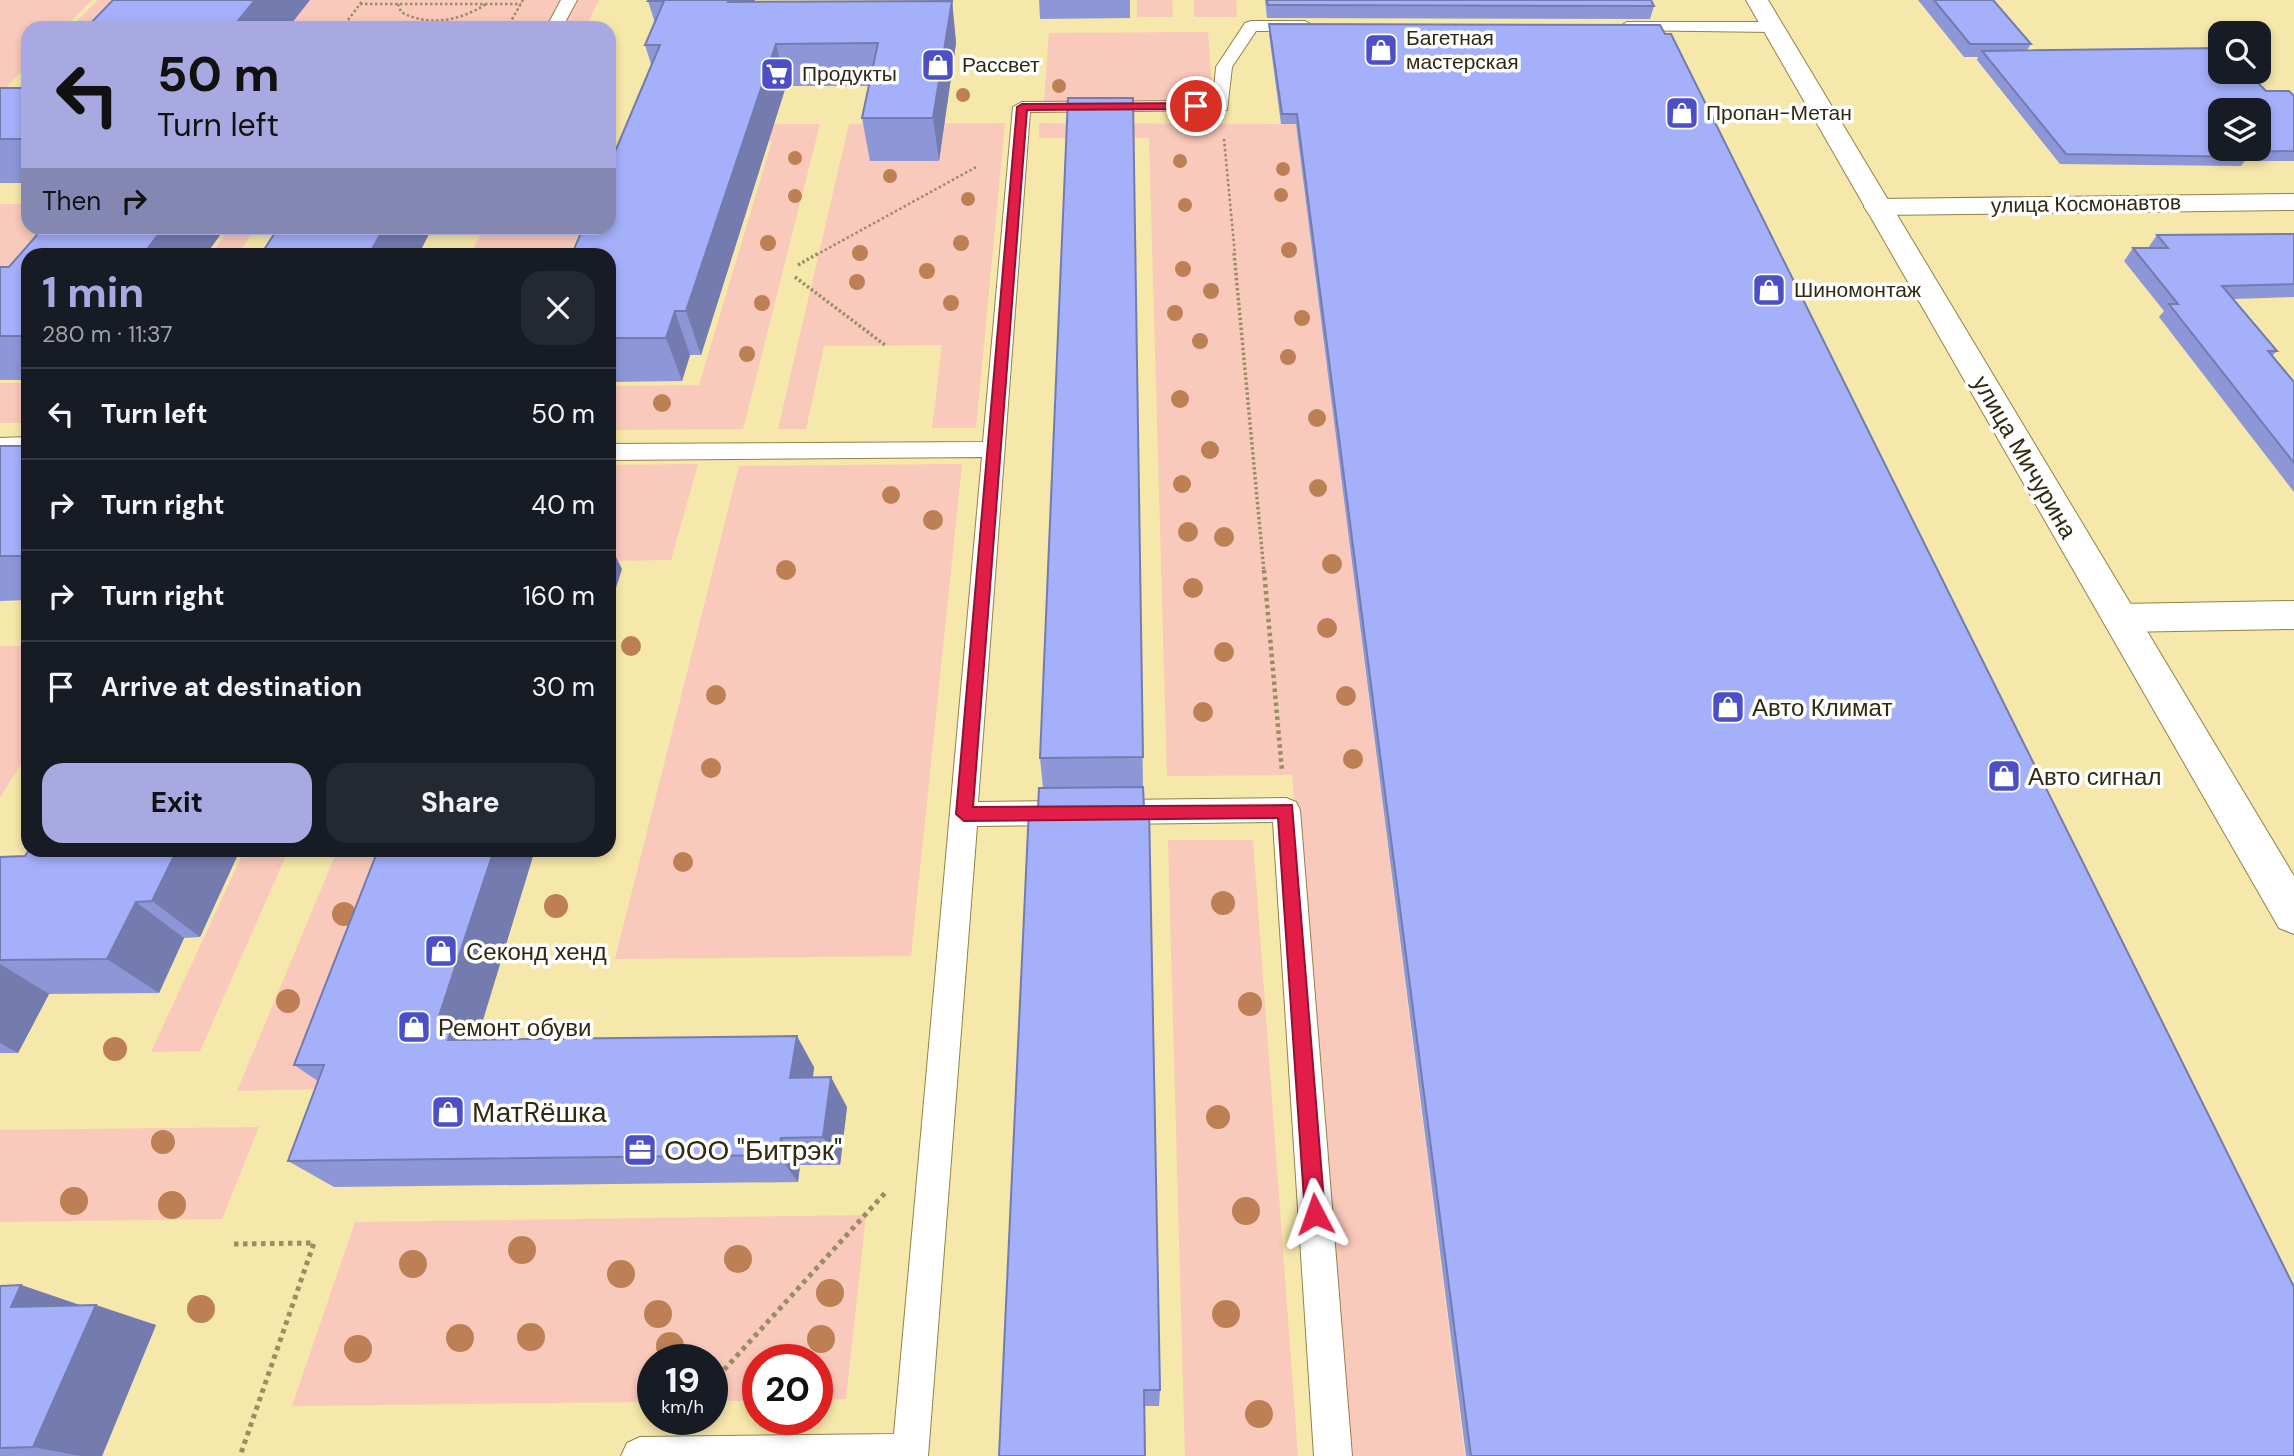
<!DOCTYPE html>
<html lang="en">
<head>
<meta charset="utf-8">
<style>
  :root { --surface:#171b24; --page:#242831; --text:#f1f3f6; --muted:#9ea1a6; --line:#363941; --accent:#a7a9e0 }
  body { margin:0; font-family:"DM Sans",sans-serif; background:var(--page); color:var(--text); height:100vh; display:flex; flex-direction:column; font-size:26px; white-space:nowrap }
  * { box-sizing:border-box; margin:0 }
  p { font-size:23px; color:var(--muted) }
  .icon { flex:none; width:38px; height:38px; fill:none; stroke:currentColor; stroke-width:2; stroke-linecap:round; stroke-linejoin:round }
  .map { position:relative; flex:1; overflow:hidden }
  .sheet { position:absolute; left:21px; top:248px; width:595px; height:609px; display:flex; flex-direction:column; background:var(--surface); border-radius:21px; box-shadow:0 4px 10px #0003 }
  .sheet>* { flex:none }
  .top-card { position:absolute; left:21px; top:21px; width:595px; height:214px; border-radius:21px; box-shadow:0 4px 10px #0003; background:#a7a9e0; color:#111; overflow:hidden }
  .fabs { position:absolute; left:2208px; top:21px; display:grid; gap:14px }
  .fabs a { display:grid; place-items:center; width:63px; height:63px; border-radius:14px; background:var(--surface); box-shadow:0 4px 10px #0003; font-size:35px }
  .speed { position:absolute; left:637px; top:1344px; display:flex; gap:14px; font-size:35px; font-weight:700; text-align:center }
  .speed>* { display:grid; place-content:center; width:91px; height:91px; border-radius:50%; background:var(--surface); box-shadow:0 4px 10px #0003; line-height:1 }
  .speed small { font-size:18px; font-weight:400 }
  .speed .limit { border:10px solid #d22; background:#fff; color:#111 }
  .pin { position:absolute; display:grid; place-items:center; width:60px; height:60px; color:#fff; margin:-30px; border:4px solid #fff; border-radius:50%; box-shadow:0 2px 7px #0007 }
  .me { position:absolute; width:77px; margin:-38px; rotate:356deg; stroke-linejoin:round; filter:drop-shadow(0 0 5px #0008) }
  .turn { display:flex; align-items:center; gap:24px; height:147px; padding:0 21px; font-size:32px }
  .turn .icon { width:91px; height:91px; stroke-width:2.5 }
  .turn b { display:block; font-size:49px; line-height:60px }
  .then { display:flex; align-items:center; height:66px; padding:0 21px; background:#0003; gap:14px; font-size:26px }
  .round { display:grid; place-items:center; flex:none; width:74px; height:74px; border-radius:21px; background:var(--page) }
  .overview { display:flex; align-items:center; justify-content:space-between; height:119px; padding:0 21px }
  h1 { font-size:42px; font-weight:700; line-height:52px; color:var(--accent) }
  .primary-button { display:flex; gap:14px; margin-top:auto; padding:14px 21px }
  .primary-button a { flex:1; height:80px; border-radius:21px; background:var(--accent); color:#111; font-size:28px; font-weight:700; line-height:80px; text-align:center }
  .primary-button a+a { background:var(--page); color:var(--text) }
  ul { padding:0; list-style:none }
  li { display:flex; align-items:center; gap:21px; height:91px; padding:0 21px; border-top:2px solid var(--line) }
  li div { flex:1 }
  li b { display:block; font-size:26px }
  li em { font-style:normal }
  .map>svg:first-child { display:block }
  .green { fill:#f9c9bb }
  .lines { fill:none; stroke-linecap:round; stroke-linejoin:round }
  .lane-casing { stroke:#918349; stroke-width:2 }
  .street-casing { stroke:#918349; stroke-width:2 }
  .secondary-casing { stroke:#918349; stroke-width:2 }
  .path-far3 { stroke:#988e62; stroke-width:2.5; stroke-dasharray:2.5 2.5; stroke-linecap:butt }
  .path-far2 { stroke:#988e62; stroke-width:3.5; stroke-dasharray:2.5 2.5; stroke-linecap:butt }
  .path-far1 { stroke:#988e62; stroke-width:4.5; stroke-dasharray:3.5 3.5; stroke-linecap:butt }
  .path { stroke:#988e62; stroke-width:5; stroke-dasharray:4.5 4.5; stroke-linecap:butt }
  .lane { fill:#fff; fill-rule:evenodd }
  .street { fill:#fff; fill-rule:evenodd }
  .secondary { fill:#fff; fill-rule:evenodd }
  .tree { fill:#bc8054 }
  .wall { fill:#8d97d7 }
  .shaded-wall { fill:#737baf }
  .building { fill:#a4b0fa; stroke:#737baf; stroke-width:2; fill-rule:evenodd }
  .route { fill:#e11d48; stroke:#92132f; stroke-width:2 }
  .labels { text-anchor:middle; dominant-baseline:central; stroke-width:7; stroke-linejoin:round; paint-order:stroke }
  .far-poi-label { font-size:21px; fill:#2f2a11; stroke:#fff; text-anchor:start }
  .far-street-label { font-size:21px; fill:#2f2a11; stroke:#fff }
  .street-label { font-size:24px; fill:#2f2a11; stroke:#fff }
  .poi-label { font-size:24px; fill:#2f2a11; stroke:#fff; text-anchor:start }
  .near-poi-label { font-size:28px; fill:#2f2a11; stroke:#fff; text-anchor:start }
</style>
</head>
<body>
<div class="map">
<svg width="2294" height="1456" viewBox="0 0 2294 1456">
  <rect width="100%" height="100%" fill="#f6e7aa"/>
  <!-- green -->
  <g class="green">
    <path d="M0 0H92L64 28H28V65L0 93Z"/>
    <path d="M98 0H599L585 28H70Z"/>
    <path d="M1137 0H1172L1173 17H1137Z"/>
    <path d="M1194 0H1236L1237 17H1194Z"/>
    <path d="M1208 32 1213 102H1044L1049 33Z"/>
    <path d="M1005 123 976 428H932L942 345 824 346 806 429H778L849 124Z"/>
    <path d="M1039 123 1296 124 1465 1456H1346L1292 775 1167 776 1149 138H1039Z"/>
    <path d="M820 124 743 429 609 430V386L699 385 772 141 639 142 646 125Z"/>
    <path d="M0 204H28V228H60L0 285Z"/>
    <path d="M230 228H256L237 255H210Z"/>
    <path d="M484 228H581L569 255H470Z"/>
    <rect x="0" y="383" width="28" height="40"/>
    <path d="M698 464 671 560 609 561V465Z"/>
    <path d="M962 464 911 956 615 959 739 466Z"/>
    <path d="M0 646H28V752L0 798Z"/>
    <path d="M1168 840H1253L1298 1456H1185Z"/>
    <path d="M244 851H288L200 1051 151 1052Z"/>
    <path d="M337 851H414L325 1089 237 1091Z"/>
    <path d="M259 1127 222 1219 0 1222V1130Z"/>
    <path d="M866 1215 846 1399 817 1400V1360H758V1401H712V1360H653V1402L292 1406 355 1222Z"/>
  </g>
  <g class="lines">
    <defs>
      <g id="lane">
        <path d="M561 0H577L562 28H546Z"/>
        <path d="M1251 21H1305L1313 26 1305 31H1256L1232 67 1227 110 1030 112 978 802 1063 801 1073 805 1077 813 1073 821 1063 825 977 826 928 1456H621L627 1443 640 1437 894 1434 982 457 609 460V444L983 442 1013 107 1022 102 1213 101 1216 67 1245 23Z"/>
        <path d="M1627 22H1772L1780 27 1772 32 1621 30 1619 27Z"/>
        <path d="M28 437V451L0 452V438Z"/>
        <path d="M1286 798 1296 802 1300 810 1352 1456H1314L1273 822 1116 824 1106 820 1102 812 1106 804 1116 800Z"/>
      </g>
      <g id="street">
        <path d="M2294 194V210L1878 215 1868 213 1864 207 1868 201 1878 199Z"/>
        <path d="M2294 601V629L2120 632 2107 628 2102 618 2107 608 2120 604Z"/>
      </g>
      <path id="secondary" d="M1746 0H1768L2294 876V934L2279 928Z"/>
    </defs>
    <!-- lane casing -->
    <use href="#lane" class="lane-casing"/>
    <!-- street casing -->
    <use href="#street" class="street-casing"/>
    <!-- secondary casing -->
    <use href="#secondary" class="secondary-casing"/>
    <!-- path-far3 -->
    <g class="path-far3">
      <path d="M360 4H521"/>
      <path d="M398 4 401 12C429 27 460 21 486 4"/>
      <path d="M342 28 363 0"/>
      <path d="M507 28 523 0"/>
      <path d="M1224 139 1235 255"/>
      <path d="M816 255 978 166"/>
    </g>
    <!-- path-far2 -->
    <g class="path-far2">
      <path d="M1234 253 1264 572"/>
      <path d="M798 265 819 253"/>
      <path d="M795 277 885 345"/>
    </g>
    <!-- path-far1 -->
    <path class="path-far1" d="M1264 570 1282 771"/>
    <!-- path -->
    <g class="path">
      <path d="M234 1244 314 1243 240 1456"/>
      <path d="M712 1383 885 1193"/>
    </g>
    <!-- lane -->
    <use href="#lane" class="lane"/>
    <!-- street -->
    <use href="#street" class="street"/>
    <!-- secondary -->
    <use href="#secondary" class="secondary"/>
  </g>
  <!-- trees -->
  <g class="tree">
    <circle cx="1059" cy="86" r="7"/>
    <circle cx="963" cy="95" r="7"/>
    <circle cx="795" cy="158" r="7"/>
    <circle cx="1180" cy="161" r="7"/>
    <circle cx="1283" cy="169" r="7"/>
    <circle cx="890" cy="176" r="7"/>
    <circle cx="1281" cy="195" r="7"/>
    <circle cx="795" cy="196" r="7"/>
    <circle cx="968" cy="199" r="7"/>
    <circle cx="1185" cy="205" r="7"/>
    <circle cx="768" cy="243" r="8"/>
    <circle cx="961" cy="243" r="8"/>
    <circle cx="1289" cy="250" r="8"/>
    <circle cx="860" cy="253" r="8"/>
    <circle cx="1183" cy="269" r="8"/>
    <circle cx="927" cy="271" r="8"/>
    <circle cx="857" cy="282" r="8"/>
    <circle cx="1211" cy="291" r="8"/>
    <circle cx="762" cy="303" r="8"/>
    <circle cx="951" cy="303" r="8"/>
    <circle cx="1175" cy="313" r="8"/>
    <circle cx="1302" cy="318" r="8"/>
    <circle cx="1200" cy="341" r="8"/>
    <circle cx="747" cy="354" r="8"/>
    <circle cx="1288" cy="357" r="8"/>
    <circle cx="1180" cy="399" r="9"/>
    <circle cx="662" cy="403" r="9"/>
    <circle cx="1317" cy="418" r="9"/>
    <circle cx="1210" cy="450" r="9"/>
    <circle cx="1182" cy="484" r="9"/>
    <circle cx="1318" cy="488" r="9"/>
    <circle cx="891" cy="495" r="9"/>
    <circle cx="933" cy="520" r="10"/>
    <circle cx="1188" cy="532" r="10"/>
    <circle cx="1224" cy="537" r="10"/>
    <circle cx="1332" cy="564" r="10"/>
    <circle cx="786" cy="570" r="10"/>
    <circle cx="1193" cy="588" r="10"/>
    <circle cx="1327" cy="628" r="10"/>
    <circle cx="631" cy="646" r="10"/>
    <circle cx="1224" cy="652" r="10"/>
    <circle cx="716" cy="695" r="10"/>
    <circle cx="1346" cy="696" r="10"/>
    <circle cx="1203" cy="712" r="10"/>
    <circle cx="1353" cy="759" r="10"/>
    <circle cx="711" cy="768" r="10"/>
    <circle cx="683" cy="862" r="10"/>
    <circle cx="1223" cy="903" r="12"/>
    <circle cx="556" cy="906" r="12"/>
    <circle cx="344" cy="914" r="12"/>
    <circle cx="288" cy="1001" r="12"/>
    <circle cx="1250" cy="1004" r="12"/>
    <circle cx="115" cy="1049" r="12"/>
    <circle cx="1218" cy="1117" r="12"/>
    <circle cx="163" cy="1142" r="12"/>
    <circle cx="74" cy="1201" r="14"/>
    <circle cx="172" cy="1205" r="14"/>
    <circle cx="1246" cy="1211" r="14"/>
    <circle cx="522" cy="1250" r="14"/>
    <circle cx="738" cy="1259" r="14"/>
    <circle cx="413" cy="1264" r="14"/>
    <circle cx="621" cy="1274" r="14"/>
    <circle cx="830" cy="1293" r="14"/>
    <circle cx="201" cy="1309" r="14"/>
    <circle cx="658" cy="1314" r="14"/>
    <circle cx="1226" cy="1314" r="14"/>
    <circle cx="531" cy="1337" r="14"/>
    <circle cx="460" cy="1338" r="14"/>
    <circle cx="821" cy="1339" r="14"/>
    <circle cx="670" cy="1346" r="14"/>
    <circle cx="358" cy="1349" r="14"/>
    <circle cx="1259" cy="1414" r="14"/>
  </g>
  <!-- wall -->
  <g class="wall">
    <path d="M649 0H755L754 2 952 1 956 43 939 161H870L862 118 869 86H786L701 355H690L682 381 609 382V256L651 64 645 45 655 23 648 1Z"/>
    <path d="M1039 0H1130V18L1040 19Z"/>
    <path d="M1265 0H1651L1654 6 1650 19 1267 18Z"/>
    <path d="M1918 0H1993L2031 44 2027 50 2294 96V161H2245L2241 166 2060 164 1977 60 1978 57H1964Z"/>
    <path d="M1269 24 2294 1456H1466L1296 124H1281L1269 34Z"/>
    <path d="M28 87V183H0V88H27Z"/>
    <path d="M1133 98 1143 787 1160 1390 1159 1406H1145L1038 808 1043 788 1040 758Z"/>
    <path d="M43 228H225L205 256H28V380H0V267H9Z"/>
    <path d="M2294 234V297L2233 299 2277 351 2272 356 2294 382V492L2159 317 2164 311 2124 261 2133 248H2148L2157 235Z"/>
    <path d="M0 446H28V600L0 601Z"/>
    <path d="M29 850H240L200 937 184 938 159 993 49 994 18 1053H0V857L25 856Z"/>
    <path d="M477 1040 814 1067 813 1078 847 1107 840 1165H800L798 1182 334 1187 288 1161 318 1081 294 1065Z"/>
    <path d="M21 1285 80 1305 156 1325 102 1456H0V1286Z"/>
  </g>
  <!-- shaded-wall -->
  <g class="shaded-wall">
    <path d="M255 0H310L288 28H232Z"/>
    <path d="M729 0H755L739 44 728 2Z"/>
    <path d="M952 1 956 43 939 161 933 118Z"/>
    <path d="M776 44 786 86 701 355 686 311Z"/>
    <path d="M163 228H225L205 256H142Z"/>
    <path d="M384 228H432L418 256H368Z"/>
    <path d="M675 311 690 355 682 381 666 338Z"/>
    <path d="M609 543 622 569 609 610Z"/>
    <path d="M177 850H240L200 937 152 901Z"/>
    <path d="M494 850H535L476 1043 448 1040 437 1022Z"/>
    <path d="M136 902 184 938 159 993 107 959Z"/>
    <path d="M0 964 49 994 18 1053 0 1043Z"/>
    <path d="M797 1036 814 1067 809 1107 790 1078Z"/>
    <path d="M831 1077 847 1107 840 1165 823 1137Z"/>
    <path d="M781 1138 800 1165 798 1182 778 1155Z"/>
    <path d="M21 1285 85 1307H11Z"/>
    <path d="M96 1305 156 1325 102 1456H81L33 1447Z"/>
  </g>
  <!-- building -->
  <g class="building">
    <path d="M113 0H255L232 28H86Z"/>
    <path d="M649 0H729L728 2 952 1 933 118H862L878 43 776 44 686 311H675L666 338H609V256H571L583 228H609V166L660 45H645L664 1H648Z"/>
    <path d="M1267 0H1651L1654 6 1268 5Z"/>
    <path d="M1934 0H1993L2031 44H1970Z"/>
    <path d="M1269 24 1660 25 1665 34H1671L2294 1287V1456H1471L1297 114H1282Z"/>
    <path d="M2221 48V72H2247L2266 91H2289L2294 96V151L2243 152 2248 157 2066 154 1982 51ZM2221 110H2259V149H2221Z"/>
    <path d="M28 87V139H0V88H27Z"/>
    <path d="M1068 98H1133L1143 757 1040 758Z"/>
    <path d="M43 228H163L142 256H28V336H0V267H9Z"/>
    <path d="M278 228H384L368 256H260Z"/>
    <path d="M2294 234V284L2222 286 2277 351H2268L2294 382V463L2169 304H2178L2133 248H2168L2157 235Z"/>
    <rect x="0" y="446" width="28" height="110"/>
    <path d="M1143 787 1144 807H1149L1160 1390H1144L1145 1456H999L1029 808H1038L1039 788Z"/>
    <path d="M29 850H177L152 901 136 902 107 959 0 960V857L25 856Z"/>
    <path d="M378 850H494L437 1022H454L448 1040 797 1036 790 1078 831 1077 823 1137 781 1138 778 1155 288 1161 324 1065H294Z"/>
    <path d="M21 1285 11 1307 96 1305 33 1447 0 1448V1286Z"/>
  </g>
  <!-- route -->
  <path class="route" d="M1196 103 1200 104V109L1027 110 973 807 1292 805 1325 1214 1322 1221 1315 1224 1308 1221 1305 1214 1278 818 964 821 956 814 1017 107 1022 104Z"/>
  <!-- icons -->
  <defs>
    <symbol id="shop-square" viewBox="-11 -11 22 22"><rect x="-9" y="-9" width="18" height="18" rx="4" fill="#4c4fc5" stroke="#fff"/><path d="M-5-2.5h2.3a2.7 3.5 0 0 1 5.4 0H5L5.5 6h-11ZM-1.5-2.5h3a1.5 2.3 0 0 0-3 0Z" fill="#fff"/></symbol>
    <symbol id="supermarket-square" viewBox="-11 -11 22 22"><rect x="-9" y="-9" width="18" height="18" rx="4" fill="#4c4fc5" stroke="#fff"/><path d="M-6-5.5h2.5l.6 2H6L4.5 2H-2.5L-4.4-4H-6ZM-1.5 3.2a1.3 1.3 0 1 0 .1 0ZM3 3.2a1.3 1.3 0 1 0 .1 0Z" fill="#fff"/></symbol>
    <symbol id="office-square" viewBox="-11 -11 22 22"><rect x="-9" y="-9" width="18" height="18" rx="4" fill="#4c4fc5" stroke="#fff"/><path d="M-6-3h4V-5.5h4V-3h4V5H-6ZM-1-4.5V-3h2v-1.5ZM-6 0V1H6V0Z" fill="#fff"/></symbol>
  </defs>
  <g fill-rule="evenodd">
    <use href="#shop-square" x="1362" y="31" width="38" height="38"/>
    <use href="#shop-square" x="919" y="46" width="38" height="38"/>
    <use href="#supermarket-square" x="758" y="55" width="38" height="38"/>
    <use href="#shop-square" x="1663" y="94" width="38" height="38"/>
    <use href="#shop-square" x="1750" y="271" width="38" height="38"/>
    <use href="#shop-square" x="1709" y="688" width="38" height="38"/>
    <use href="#shop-square" x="1985" y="757" width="38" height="38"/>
    <use href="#shop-square" x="422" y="932" width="38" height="38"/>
    <use href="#shop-square" x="395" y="1008" width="38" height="38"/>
    <use href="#shop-square" x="429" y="1093" width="38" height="38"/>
    <use href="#office-square" x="621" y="1131" width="38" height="38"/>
  </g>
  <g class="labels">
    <!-- far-poi labels -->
    <g class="far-poi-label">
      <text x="1406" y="38">Багетная<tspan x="1406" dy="24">мастерская</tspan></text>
      <text x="962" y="65">Рассвет</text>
      <text x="802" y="74">Продукты</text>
      <text x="1706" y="113">Пропан-Метан</text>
      <text x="1794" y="290">Шиномонтаж</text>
    </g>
    <!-- far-street labels -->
    <g class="far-street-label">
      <text transform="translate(2086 204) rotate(-1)">улица Космонавтов</text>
    </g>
    <!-- street labels -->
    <g class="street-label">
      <text transform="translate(2025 457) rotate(60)">улица Мичурина</text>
    </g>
    <!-- poi labels -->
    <g class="poi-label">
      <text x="1752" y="707">Авто Климат</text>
      <text x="2028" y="776">Авто сигнал</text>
      <text x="466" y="951">Секонд хенд</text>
      <text x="438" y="1027">Ремонт обуви</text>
    </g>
    <!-- near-poi labels -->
    <g class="near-poi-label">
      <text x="472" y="1112">МатRёшка</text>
      <text x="664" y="1150">ООО "Битрэк"</text>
    </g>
  </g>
</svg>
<div class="fabs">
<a><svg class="icon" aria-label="search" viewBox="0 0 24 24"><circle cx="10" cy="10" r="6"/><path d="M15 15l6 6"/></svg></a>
<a><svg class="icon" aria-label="layers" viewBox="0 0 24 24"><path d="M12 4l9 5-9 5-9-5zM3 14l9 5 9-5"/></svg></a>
</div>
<div class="speed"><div>19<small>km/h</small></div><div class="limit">20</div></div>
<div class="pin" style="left:1196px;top:106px;background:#d93025"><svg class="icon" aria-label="arrive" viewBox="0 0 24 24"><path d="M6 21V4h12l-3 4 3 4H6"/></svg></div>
<svg class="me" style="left:1315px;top:1214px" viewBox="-20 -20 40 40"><path d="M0-17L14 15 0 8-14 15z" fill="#e11d48" stroke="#fff" stroke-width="4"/></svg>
<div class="top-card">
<div class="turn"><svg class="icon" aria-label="left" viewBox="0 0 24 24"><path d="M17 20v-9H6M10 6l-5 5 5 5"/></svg><div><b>50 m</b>Turn left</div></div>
<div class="then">Then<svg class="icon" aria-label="right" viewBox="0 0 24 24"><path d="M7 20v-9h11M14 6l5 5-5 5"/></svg></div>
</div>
<section class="sheet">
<div class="overview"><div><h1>1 min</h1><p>280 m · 11:37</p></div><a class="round"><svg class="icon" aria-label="close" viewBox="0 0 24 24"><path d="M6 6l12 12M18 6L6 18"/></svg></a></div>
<ul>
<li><svg class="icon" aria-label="left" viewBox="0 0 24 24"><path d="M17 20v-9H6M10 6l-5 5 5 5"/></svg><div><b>Turn left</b></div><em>50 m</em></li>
<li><svg class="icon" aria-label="right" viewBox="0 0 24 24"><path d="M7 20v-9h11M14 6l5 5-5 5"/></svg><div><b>Turn right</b></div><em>40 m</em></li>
<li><svg class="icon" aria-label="right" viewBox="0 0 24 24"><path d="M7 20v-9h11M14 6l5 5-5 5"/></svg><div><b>Turn right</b></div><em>160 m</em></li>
<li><svg class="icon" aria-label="arrive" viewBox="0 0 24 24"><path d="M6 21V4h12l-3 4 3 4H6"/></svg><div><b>Arrive at destination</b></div><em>30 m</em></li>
</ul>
<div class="primary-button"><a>Exit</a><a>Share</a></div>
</section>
</div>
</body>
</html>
